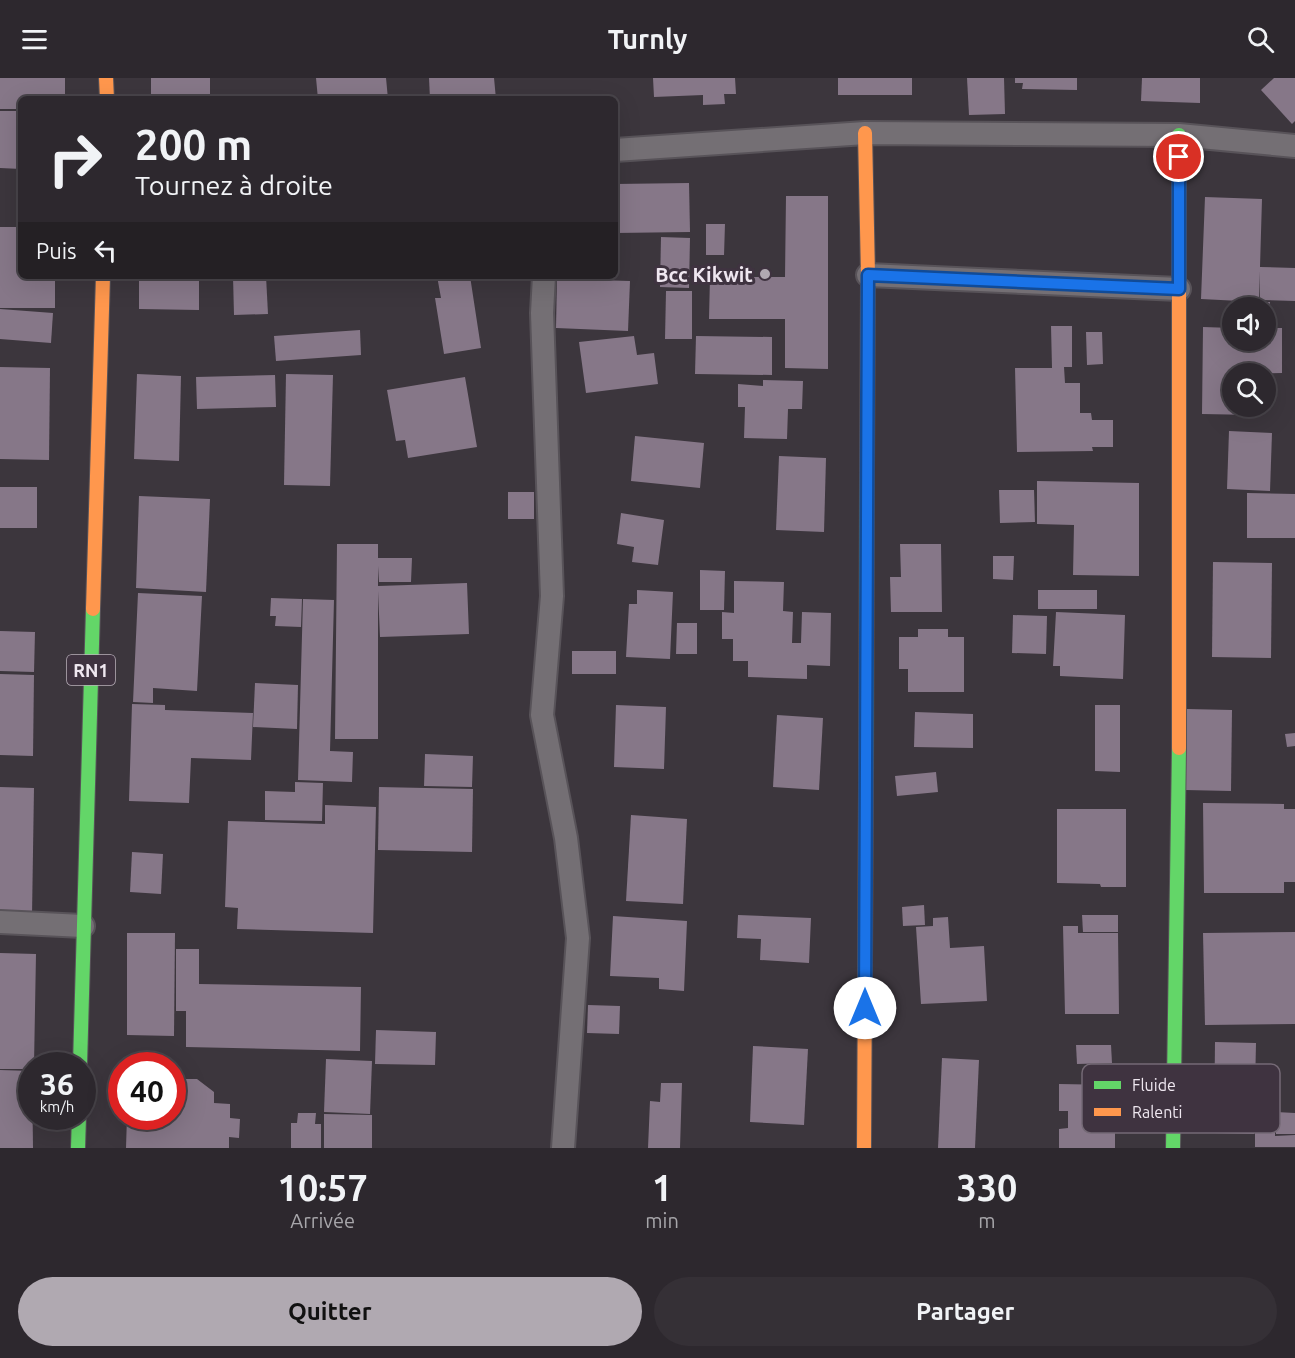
<!DOCTYPE html>
<html lang="fr">
<head>
<meta charset="utf-8">
<style>
  :root { --surface:#2d282e; --page:#353036; --text:#f1f3f6; --muted:#a7a6aa; --line:#48444a; --accent:#b0a9b1 }
  body { margin:0; font-family:Ubuntu,sans-serif; background:var(--page); color:var(--text); height:100vh; display:flex; flex-direction:column; font-size:22px; white-space:nowrap }
  * { box-sizing:border-box; margin:0 }
  p { font-size:20px; color:var(--muted) }
  .icon { flex:none; width:33px; height:33px; fill:none; stroke:currentColor; stroke-width:2; stroke-linecap:round; stroke-linejoin:round }
  .map { position:relative; height:1070px; overflow:hidden }
  .panel { display:flex; flex-direction:column; background:var(--surface); flex:1 }
  .panel>* { flex:none }
  .hud { position:absolute; left:18px; top:18px; width:600px; height:183px; border-radius:9px; box-shadow:0 6px 24px #0002,0 0 0 2px var(--line); background:#2d282e; color:var(--text); overflow:hidden }
  .controls { position:absolute; left:1222px; top:219px; display:grid; gap:12px }
  .controls a { display:grid; place-items:center; width:54px; height:54px; border-radius:50%; background:var(--surface); box-shadow:0 6px 24px #0002,0 0 0 2px var(--line); font-size:30px }
  .speed { position:absolute; left:18px; top:974px; display:flex; gap:12px; font-size:30px; font-weight:700; text-align:center }
  .speed>* { display:grid; place-content:center; width:78px; height:78px; border-radius:50%; background:var(--surface); box-shadow:0 6px 24px #0002,0 0 0 2px var(--line); line-height:1 }
  .speed small { font-size:15px; font-weight:400 }
  .speed .limit { border:9px solid #d22; background:#fff; color:#111 }
  .pin { position:absolute; display:grid; place-items:center; width:51px; height:51px; color:#fff; margin:-26px; border:3px solid #fff; border-radius:50%; box-shadow:0 2px 6px #0007 }
  .me { position:absolute; width:66px; margin:-33px; rotate:0deg; stroke-linejoin:round; filter:drop-shadow(0 0 4px #0008) }
  .turn { display:flex; align-items:center; gap:21px; height:126px; padding:0 18px; font-size:27px }
  .turn .icon { width:78px; height:78px; stroke-width:2.5 }
  .turn b { display:block; font-size:42px; line-height:51px }
  .then { display:flex; align-items:center; height:57px; padding:0 18px; background:#0003; gap:12px; font-size:22px }
  .eta { display:flex; justify-content:space-evenly; align-items:center; height:102px; text-align:center }
  .eta b { font-size:36px; font-weight:700; line-height:42px }
  .cta { display:flex; gap:12px; margin-top:auto; padding:12px 18px }
  .cta a { flex:1; height:69px; border-radius:36px; background:var(--accent); color:#111; font-size:24px; font-weight:700; line-height:69px; text-align:center }
  .cta a+a { background:var(--page); color:var(--text) }
  header { display:flex; justify-content:space-between; align-items:center; height:78px; padding:0 18px; background:var(--surface); font-size:27px; font-weight:700 }
  .map>svg:first-child { display:block }
  .building { fill:#867788 }
  .lines { fill:none; stroke-linecap:round; stroke-linejoin:round }
  .street-casing { stroke:#585359; stroke-width:26 }
  .fast-casing { stroke:#585359; stroke-width:16 }
  .slow-casing { stroke:#585359; stroke-width:16 }
  .street { stroke:#746f74; stroke-width:22 }
  .fast { stroke:#63d668; stroke-width:14 }
  .slow { stroke:#ff974d; stroke-width:14 }
  .route-casing { stroke:#114b97; stroke-width:15 }
  .route { stroke:#1a73e8; stroke-width:10 }
  .poi-dot { fill:#b0a9b1; stroke:#3f3340; stroke-width:2 }
  .labels { text-anchor:middle; dominant-baseline:central; stroke-width:6; stroke-linejoin:round; paint-order:stroke }
  .shield { fill:#3f3340; stroke:#bab1bb; stroke-width:1.5 }
  .shield-label { font-size:18px; font-weight:bold; fill:#efe7f0 }
  .poi-label { font-size:20px; font-weight:bold; fill:#efe7f0; stroke:#3f3340; text-anchor:end }
  .key { fill:#3f3340; stroke:#746975; stroke-width:1.5 }
  .key-label { font-size:16px; fill:#efe7f0 }
</style>
</head>
<body>
<header><svg class="icon" aria-label="menu" viewBox="0 0 24 24"><path d="M4 6h16M4 12h16M4 18h16"/></svg>Turnly<svg class="icon" aria-label="search" viewBox="0 0 24 24"><circle cx="10" cy="10" r="6"/><path d="M15 15l6 6"/></svg></header>
<div class="map">
<svg width="1295" height="1070" viewBox="0 0 1295 1070">
  <rect width="100%" height="100%" fill="#3c363d"/>
  <!-- building -->
  <g class="building">
    <path d="M0 0H65V21H21V31H0Z"/>
    <rect x="151" y="0" width="59" height="21"/>
    <path d="M316 0H386L388 21H318Z"/>
    <path d="M429 0H494L496 21H430Z"/>
    <path d="M653 0H735L736 16H724L725 26 703 27V17L654 19Z"/>
    <rect x="838" y="0" width="74" height="17"/>
    <path d="M967 0H1004L1005 36 969 37Z"/>
    <path d="M1015 0H1077V12L1022 11 1023 5H1015Z"/>
    <path d="M1142 0H1200V25L1141 23Z"/>
    <path d="M1274 0H1295V43L1292 46 1261 12Z"/>
    <path d="M0 33H21V91L0 90Z"/>
    <path d="M689 105 690 154 615 155V106Z"/>
    <path d="M786 118H828V291L785 290V241H709L710 199H785Z"/>
    <path d="M1205 119 1262 121 1260 189 1295 190V223L1260 222V193L1259 224H1270L1269 245H1266V230H1240V223L1201 221Z"/>
    <path d="M706 146H725L724 177H706Z"/>
    <path d="M0 149H21V198H55V230H0Z"/>
    <path d="M661 159 690 160 689 210 660 209Z"/>
    <path d="M139 198H199V232L139 231Z"/>
    <path d="M233 198H266L268 236 234 237Z"/>
    <path d="M437 198H470L481 270 444 276 435 220H441Z"/>
    <path d="M557 201 630 203 628 253 556 250Z"/>
    <path d="M666 213H692V261H665Z"/>
    <path d="M0 231 53 235 51 265 0 261Z"/>
    <path d="M1051 248H1072V289H1064L1065 305H1080V335H1091L1092 342H1113V369H1092L1093 373 1017 374 1015 290H1052Z"/>
    <path d="M1203 249 1233 250V262H1266V250H1282V295L1233 296V328H1254V337L1202 336Z"/>
    <path d="M360 252 361 277 276 283 274 258Z"/>
    <path d="M1086 254H1102L1103 286 1087 287Z"/>
    <path d="M634 258 637 277 654 275 658 306 586 315 579 264Z"/>
    <path d="M696 258 772 259V297L695 296Z"/>
    <path d="M0 289 50 290 49 382 0 381Z"/>
    <path d="M137 296 181 298 179 383 134 381Z"/>
    <path d="M286 296 333 297 330 408 284 407Z"/>
    <path d="M275 297 276 329 197 331 196 299Z"/>
    <path d="M465 299 477 369 408 380 405 362 396 363 387 312Z"/>
    <path d="M763 302 803 303 802 331H788L787 361 744 360 745 329H738V306L763 308Z"/>
    <path d="M1229 353 1272 355 1270 413 1227 411Z"/>
    <path d="M635 358 704 365 700 410 631 403Z"/>
    <path d="M779 378 826 380 824 454 776 452Z"/>
    <path d="M1037 403 1139 405V498L1073 497 1074 447 1037 446Z"/>
    <rect x="0" y="409" width="37" height="41"/>
    <path d="M999 412H1034L1035 444 1000 445Z"/>
    <rect x="508" y="414" width="26" height="27"/>
    <path d="M1247 415 1295 416V460H1247Z"/>
    <path d="M139 418 210 421 206 514 136 510Z"/>
    <path d="M621 435 664 442 658 487 632 484 634 469 617 466Z"/>
    <path d="M337 466H378V480H412L411 504H379L378 488V508L467 505 469 556 380 559 378 513V661H335Z"/>
    <path d="M900 466H941L942 534H891L890 499H901Z"/>
    <path d="M993 478H1014L1013 502 993 501Z"/>
    <path d="M1213 484 1272 485 1271 580 1212 579Z"/>
    <path d="M700 492 725 493 724 532H700Z"/>
    <path d="M734 503 784 504 783 533 793 534 792 565H801L802 534 831 535 830 588 807 587V601L748 599V583H733V561H722V534L734 535Z"/>
    <path d="M637 512 673 514 670 581 626 579 629 526H637Z"/>
    <rect x="1038" y="512" width="59" height="19"/>
    <path d="M138 515 202 518 197 613 153 610V625L133 624Z"/>
    <path d="M271 520 302 521 301 549 275 548 276 538H270Z"/>
    <path d="M303 521 334 522 330 673 353 674 352 704 298 702Z"/>
    <path d="M1056 534 1125 537 1123 601 1060 598V588H1053Z"/>
    <path d="M1013 537 1047 538 1046 576 1012 575Z"/>
    <path d="M677 545H697V576H676Z"/>
    <path d="M918 551H948V559H964V614H908V591H899V559H918Z"/>
    <path d="M0 553 35 554 34 594 0 593Z"/>
    <rect x="572" y="573" width="44" height="23"/>
    <path d="M0 596 34 597 33 678 0 677Z"/>
    <path d="M255 605 298 607 297 651 253 649Z"/>
    <path d="M132 626 165 627V632L253 635 251 682 191 680 189 725 129 723Z"/>
    <path d="M616 627 666 629 664 691 614 689Z"/>
    <path d="M1095 627H1120V694L1095 693Z"/>
    <path d="M1187 631 1232 632 1231 713 1185 712Z"/>
    <path d="M915 634 973 636V670L914 669Z"/>
    <path d="M777 637 823 640 819 712 773 709Z"/>
    <path d="M1295 655V668L1287 669 1285 656Z"/>
    <path d="M425 676 473 678 472 709 424 708Z"/>
    <path d="M936 694 938 714 897 718 895 698Z"/>
    <path d="M295 704 323 705 322 743 265 742V713L295 714Z"/>
    <path d="M0 709 34 710 32 837 0 836Z"/>
    <path d="M379 709 473 711 472 774 378 772Z"/>
    <path d="M1203 725 1284 726V731H1295V804H1284V815H1204Z"/>
    <path d="M325 727 376 729 373 855 237 851 238 830 225 829 228 743 325 746Z"/>
    <path d="M1057 731H1126V809H1101L1100 806 1057 805Z"/>
    <path d="M631 737 687 741 683 826 626 823Z"/>
    <path d="M132 774 163 776 161 816 130 814Z"/>
    <path d="M924 827 925 847 903 848 902 829Z"/>
    <path d="M738 837 811 840 809 885 760 882 761 861 737 860Z"/>
    <path d="M1082 837H1118V854H1083Z"/>
    <path d="M613 838 687 843 684 913 659 911V900L610 898Z"/>
    <path d="M948 839 950 870 984 868 987 923 921 926 916 849 933 848V840Z"/>
    <path d="M1063 848H1078V855H1118L1119 936H1065Z"/>
    <path d="M1295 854V946L1205 947 1203 855Z"/>
    <path d="M127 855H175L174 958 127 957Z"/>
    <path d="M176 871H199V906L361 909 360 973 186 969V933H176Z"/>
    <path d="M0 875 36 876 34 987H32V991H0Z"/>
    <path d="M588 927 620 928 619 956 587 955Z"/>
    <path d="M376 952 436 954 435 987 375 986Z"/>
    <path d="M1215 964 1256 965 1254 1056 1214 1055Z"/>
    <path d="M1076 967H1111L1112 985 1077 986Z"/>
    <path d="M753 968 808 971 804 1047 750 1044Z"/>
    <path d="M942 980 979 982 975 1070H938Z"/>
    <path d="M326 981 372 983 370 1036 324 1034Z"/>
    <path d="M0 992 32 993 33 1070H0Z"/>
    <path d="M172 1001H197L214 1014V1025L230 1026V1040L240 1041 239 1060 229 1059V1070H126L127 1038H172Z"/>
    <path d="M661 1005H682L680 1070H648L650 1023 660 1024Z"/>
    <path d="M1059 1006 1115 1007V1070H1059V1051L1068 1050V1033H1059Z"/>
    <path d="M1276 1034 1295 1035V1056H1276Z"/>
    <path d="M298 1035H316L315 1046H321V1070H291V1045H297Z"/>
    <path d="M324 1036 372 1037V1070H324Z"/>
    <path d="M1255 1051H1275V1058L1295 1057V1069H1255Z"/>
  </g>
  <g class="lines">
    <defs>
      <g id="street">
        <path d="M615 72 865 55 1179 57 1295 68"/>
        <path d="M868 197 1179 211"/>
        <path d="M544 198 542 235 552 518 542 637 566 760 578 860 563 1070"/>
        <path d="M0 844 83 848"/>
      </g>
      <g id="fast">
        <path d="M1179 57V177"/>
        <path d="M866 706 867 393"/>
        <path d="M80 987 93 531"/>
        <path d="M78 1070 79 1038"/>
        <path d="M1173 1070 1179 670"/>
      </g>
      <g id="slow">
        <path d="M106 0 107 21"/>
        <path d="M865 55 868 197 867 393"/>
        <path d="M93 531 103 198"/>
        <path d="M1179 670V177"/>
        <path d="M864 1070 866 706"/>
      </g>
    </defs>
    <!-- street casing -->
    <use href="#street" class="street-casing"/>
    <!-- fast casing -->
    <use href="#fast" class="fast-casing"/>
    <!-- slow casing -->
    <use href="#slow" class="slow-casing"/>
    <!-- street -->
    <use href="#street" class="street"/>
    <!-- fast -->
    <use href="#fast" class="fast"/>
    <!-- slow -->
    <use href="#slow" class="slow"/>
  </g>
  <g class="lines">
    <defs>
      <path id="route" d="M865 930 868 197 1179 211V79"/>
    </defs>
    <!-- route casing -->
    <use href="#route" class="route-casing"/>
    <!-- route -->
    <use href="#route" class="route"/>
  </g>
  <!-- markers -->
  <circle class="poi-dot" cx="765" cy="196" r="6"/>
  <g class="labels">
    <!-- shield labels -->
    <rect class="shield" x="67" y="577" width="48" height="30" rx="4.5"/>
    <g class="shield-label">
      <text x="91" y="592">RN1</text>
    </g>
    <!-- poi labels -->
    <g class="poi-label">
      <text x="753" y="196">Bcc Kikwit</text>
    </g>
  </g>
  <!-- legend -->
  <rect x="1082" y="986" width="198" height="69" rx="9" class="key"/>
  <rect x="1094" y="1003" width="27" height="8" fill="#63d668"/>
  <rect x="1094" y="1030" width="27" height="8" fill="#ff974d"/>
  <g class="key-label">
    <text x="1132" y="1013">Fluide</text>
    <text x="1132" y="1040">Ralenti</text>
  </g>
</svg>
<div class="controls">
<a><svg class="icon" aria-label="sound" viewBox="0 0 24 24"><path d="M4 9h4l5-4v14l-5-4H4zM17 9q2 3 0 6"/></svg></a>
<a><svg class="icon" aria-label="search" viewBox="0 0 24 24"><circle cx="10" cy="10" r="6"/><path d="M15 15l6 6"/></svg></a>
</div>
<div class="speed"><div>36<small>km/h</small></div><div class="limit">40</div></div>
<div class="pin" style="left:1179px;top:79px;background:#d93025"><svg class="icon" aria-label="arrive" viewBox="0 0 24 24"><path d="M6 21V4h12l-3 4 3 4H6"/></svg></div>
<svg class="me" style="left:865px;top:930px" viewBox="-20 -20 40 40"><circle r="19" fill="#fff"/><path d="M0-13L10 11 0 6-10 11z" fill="#1a73e8"/></svg>
<div class="hud">
<div class="turn"><svg class="icon" aria-label="right" viewBox="0 0 24 24"><path d="M7 20v-9h11M14 6l5 5-5 5"/></svg><div><b>200 m</b>Tournez à droite</div></div>
<div class="then">Puis<svg class="icon" aria-label="left" viewBox="0 0 24 24"><path d="M17 20v-9H6M10 6l-5 5 5 5"/></svg></div>
</div>
</div>
<section class="panel">
<div class="eta">
<div><b>10:57</b><p>Arrivée</p></div>
<div><b>1</b><p>min</p></div>
<div><b>330</b><p>m</p></div>
</div>
<div class="cta"><a>Quitter</a><a>Partager</a></div>
</section>
</body>
</html>
